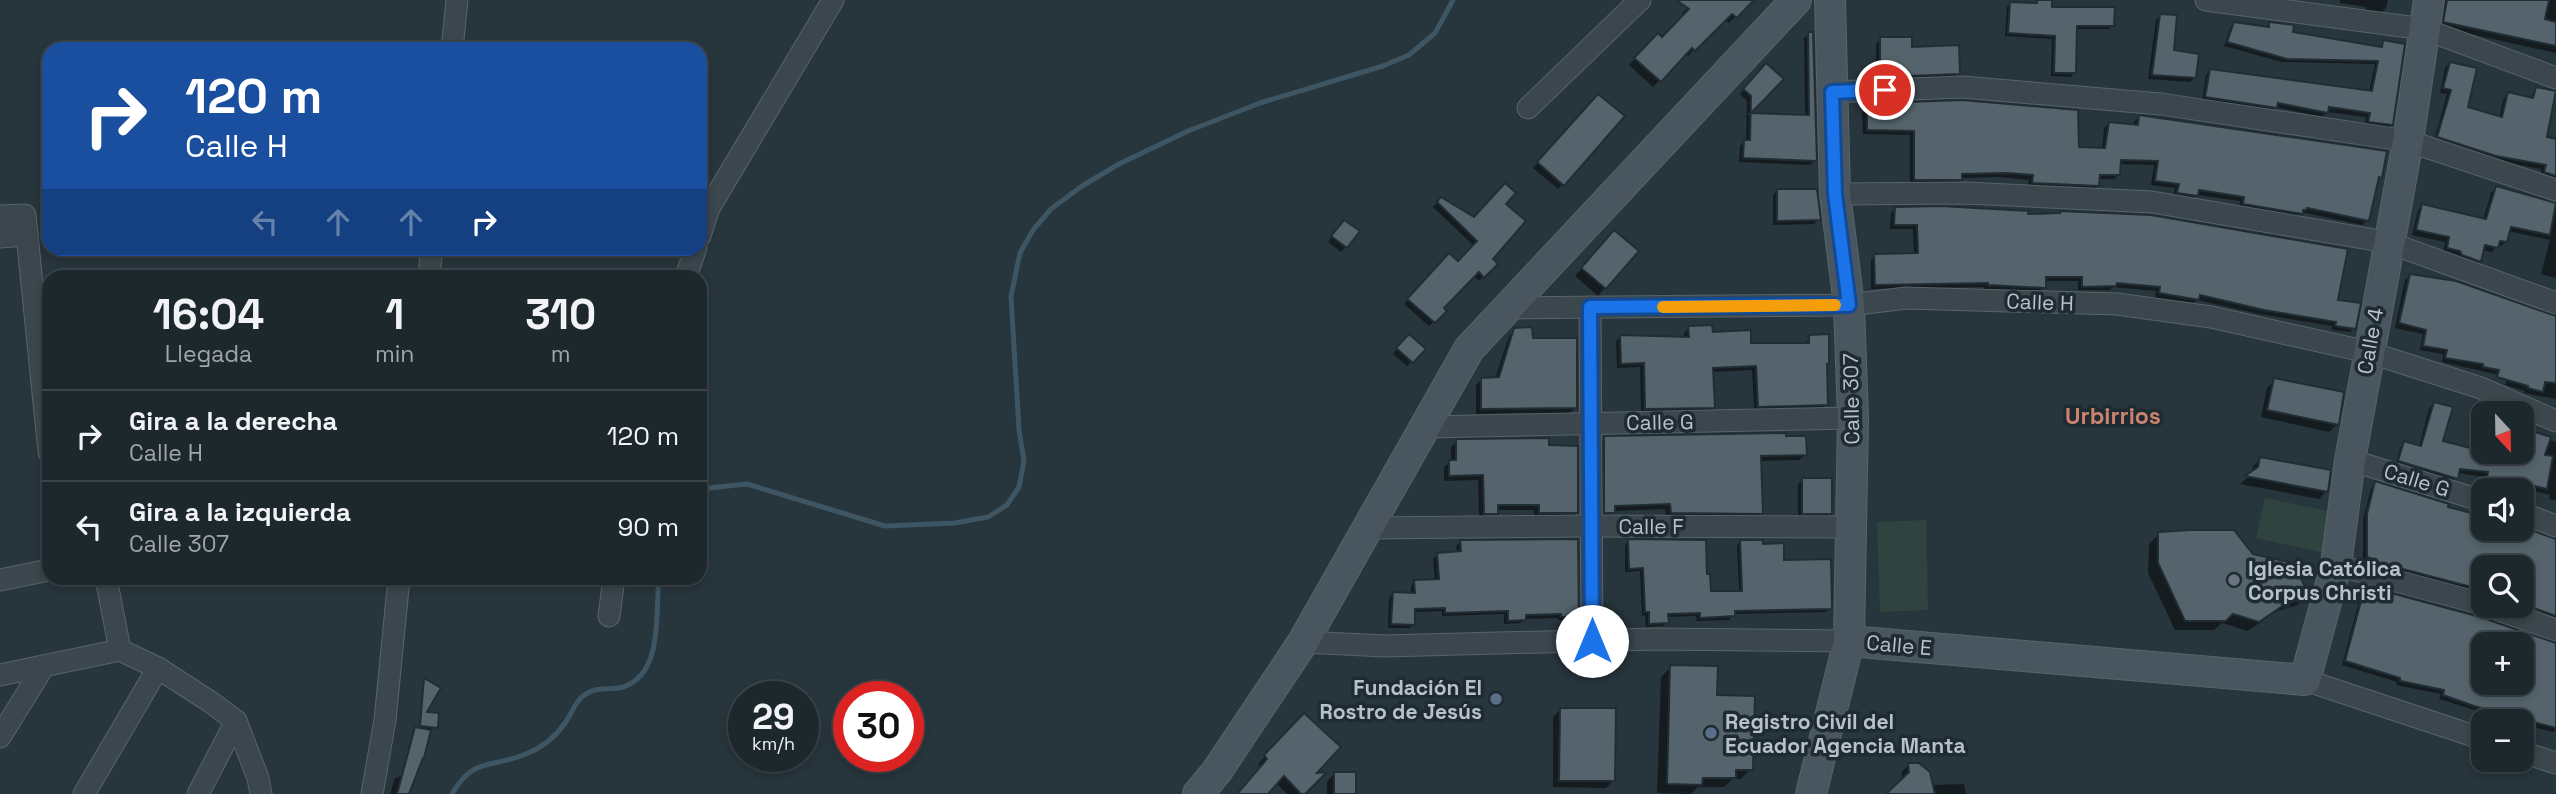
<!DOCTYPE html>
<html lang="es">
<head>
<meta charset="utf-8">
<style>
  :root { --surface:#1d282d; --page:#2a3439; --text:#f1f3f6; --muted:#a0a6aa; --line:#3b4449 }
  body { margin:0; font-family:"Space Grotesk",sans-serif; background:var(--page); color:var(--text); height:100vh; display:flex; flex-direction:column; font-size:26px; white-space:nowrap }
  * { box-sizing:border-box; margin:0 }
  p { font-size:23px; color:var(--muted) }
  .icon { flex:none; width:38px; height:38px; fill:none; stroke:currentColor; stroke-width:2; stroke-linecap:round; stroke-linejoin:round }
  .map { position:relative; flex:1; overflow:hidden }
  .drawer { position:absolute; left:42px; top:270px; width:665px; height:315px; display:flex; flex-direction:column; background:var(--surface); border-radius:21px; box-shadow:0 4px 10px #0003,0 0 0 2px var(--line) }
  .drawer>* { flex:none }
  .top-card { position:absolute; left:42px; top:42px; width:665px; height:214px; border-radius:21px; box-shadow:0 4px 10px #0003,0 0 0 2px var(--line); background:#1a4fa0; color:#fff; overflow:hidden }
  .needle { width:46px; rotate:158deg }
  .controls { position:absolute; left:2471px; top:401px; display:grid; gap:14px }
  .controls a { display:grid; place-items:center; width:63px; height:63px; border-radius:14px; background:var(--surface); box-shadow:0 4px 10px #0003,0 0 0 2px var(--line); font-size:35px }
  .speed { position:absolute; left:728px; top:681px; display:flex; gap:14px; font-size:35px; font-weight:700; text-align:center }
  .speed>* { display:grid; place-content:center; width:91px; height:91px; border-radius:50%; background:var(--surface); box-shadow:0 4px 10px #0003,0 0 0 2px var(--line); line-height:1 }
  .speed small { font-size:18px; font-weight:400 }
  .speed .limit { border:10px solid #d22; background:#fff; color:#111 }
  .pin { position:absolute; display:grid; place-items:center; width:60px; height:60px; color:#fff; margin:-30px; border:4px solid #fff; border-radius:50%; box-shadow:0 2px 7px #0007 }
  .me { position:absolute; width:77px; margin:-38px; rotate:0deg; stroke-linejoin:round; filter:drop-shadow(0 0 5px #0008) }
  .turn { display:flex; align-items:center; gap:24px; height:147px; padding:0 28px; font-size:32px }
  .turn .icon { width:91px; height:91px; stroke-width:2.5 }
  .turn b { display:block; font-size:49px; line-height:60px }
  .lanes { display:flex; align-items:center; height:66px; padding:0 28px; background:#0003; justify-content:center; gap:35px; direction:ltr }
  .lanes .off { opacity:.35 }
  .eta { display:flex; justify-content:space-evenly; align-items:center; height:119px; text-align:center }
  .eta b { font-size:42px; font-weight:700; line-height:49px }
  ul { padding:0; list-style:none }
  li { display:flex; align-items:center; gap:21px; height:91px; padding:0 28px; border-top:2px solid var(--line) }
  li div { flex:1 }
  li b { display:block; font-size:26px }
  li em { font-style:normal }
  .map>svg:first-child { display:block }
  .green { fill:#2f443f }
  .shadow { fill:#0007; fill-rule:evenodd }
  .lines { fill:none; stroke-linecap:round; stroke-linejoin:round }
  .stream { stroke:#3e5663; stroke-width:5 }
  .building { fill:#55646c; stroke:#212d34; stroke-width:2; fill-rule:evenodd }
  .street-casing { stroke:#58646b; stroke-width:23 }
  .secondary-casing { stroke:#58646b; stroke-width:32 }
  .street { stroke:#3b464d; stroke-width:21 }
  .secondary { stroke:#49565f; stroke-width:30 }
  .route-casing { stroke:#114b97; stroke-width:18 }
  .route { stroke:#1a73e8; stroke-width:12 }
  .slow { stroke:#f59e0b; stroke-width:12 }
  .worship-dot { fill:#6b7280; stroke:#1f2b32; stroke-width:2.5 }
  .service-dot { fill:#5c6f8a; stroke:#1f2b32; stroke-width:2.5 }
  .labels { text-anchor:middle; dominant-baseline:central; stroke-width:7; stroke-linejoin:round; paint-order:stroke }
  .street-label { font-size:21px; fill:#b7c1c8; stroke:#1f2b32 }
  .poi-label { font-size:21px; font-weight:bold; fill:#b7c1c8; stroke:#1f2b32; text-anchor:start }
  .neighbourhood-label { font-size:23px; font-weight:bold; fill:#cb836e; stroke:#1f2b32 }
</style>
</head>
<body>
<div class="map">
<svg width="2556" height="794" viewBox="0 0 2556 794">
  <rect width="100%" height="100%" fill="#27353c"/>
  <!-- green -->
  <g class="green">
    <path d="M2265 498 2338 513 2329 554 2256 538Z"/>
    <path d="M1926 520 1928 610 1880 612 1877 522Z"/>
  </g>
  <!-- shadow -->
  <g class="shadow">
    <path d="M1694 0H1751L1729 23 1724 19 1688 56 1685 53 1653 87 1629 65 1658 36 1662 40 1685 16 1682 14Z"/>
    <path d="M2038 0 2050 9 2113 25 2109 29H2076L2074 73 2071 77 2051 76 2052 39 2005 36 2007 7 2010 4 2034 5Z"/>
    <path d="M2340 0H2388L2386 8 2381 13 2365 10 2366 7 2340 3Z"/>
    <path d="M2445 0H2556V53L2439 27Z"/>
    <path d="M2161 15 2172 52 2195 77 2190 82 2148 79 2156 20Z"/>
    <path d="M2235 24 2265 28 2270 24 2291 34 2379 48 2384 41 2391 125 2387 129 2365 126 2366 117 2327 112 2322 117 2275 107 2271 112 2202 101 2206 75 2210 71 2369 92 2375 64 2282 62 2224 46 2230 28Z"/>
    <path d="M1809 34 1815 161 1810 165 1739 162 1740 146 1746 141 1747 101 1740 94 1766 65 1781 79 1747 115 1805 117 1804 38Z"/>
    <path d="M1881 39 1910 49 1958 73 1953 78 1876 81V44Z"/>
    <path d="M2450 63 2466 109 2499 118 2504 98 2509 94 2530 99 2536 89 2545 139 2556 141V182L2541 177V169L2490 160 2434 141 2447 94 2440 93 2445 68Z"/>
    <path d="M1598 97 1622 117 1558 189 1533 168Z"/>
    <path d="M1867 108 2077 149 2102 150 2104 128 2109 124 2134 127V122L2139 117 2380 177 2376 181 2367 220 2362 225 2301 212 2296 218 2239 209 2240 201 2197 195 2191 200 2173 197 2175 188 2151 185 2154 165 2119 164V174L2114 179H2098V186L2093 190 2028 187 2029 180 2000 177 1961 178 1956 184H1910V135L1863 134 1862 113Z"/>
    <path d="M2496 188 2556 204V278L2541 274 2550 240 2508 231 2506 242 2501 246 2497 245 2492 252 2482 250 2480 261 2475 266 2443 253 2445 242 2412 235 2418 210 2422 206 2483 220 2491 193Z"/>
    <path d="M1777 191 1819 219 1814 224 1773 225V195Z"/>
    <path d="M1441 199 1474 219 1504 204 1490 259 1495 264 1479 281 1473 275 1442 309 1444 311 1429 326 1404 304 1449 256 1458 263 1474 246 1433 207Z"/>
    <path d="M1895 208 2027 215 2336 301 2354 328 2350 332 2332 330V326L2259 314 2197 300 2193 303 2155 298 2156 291 2113 287 2110 290H2078V281H2044V287L2039 292 1984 289V287L1871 289V260L1875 256 1914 255 1913 229H1890L1891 213Z"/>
    <path d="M1340 227 1357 232 1341 252 1328 242Z"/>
    <path d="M1607 240 1636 251 1598 296 1575 276Z"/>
    <path d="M2410 276 2556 317V399L2524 393 2525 391 2505 385 2508 377 2442 362 2443 354 2420 350 2423 334 2395 328 2405 280Z"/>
    <path d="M1689 328 1750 345 1805 344 1810 337 1828 364 1825 366 1826 404 1821 409 1754 411 1752 370 1712 372 1713 407 1709 412 1641 413 1640 367 1617 368 1616 341 1621 337 1684 338V333Z"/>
    <path d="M1515 330 1531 340 1576 407 1570 413 1476 414V385L1482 379H1495L1509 336Z"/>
    <path d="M1409 336 1424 349 1407 366 1393 354Z"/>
    <path d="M2275 380 2337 424 2329 432 2261 417 2267 388Z"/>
    <path d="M2434 404 2441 443 2475 451 2483 420V452H2522V427L2533 430 2532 433 2556 442V500L2549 499 2550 495 2521 488 2520 490H2483V494L2481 493 2485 477 2458 473 2452 483 2395 466 2400 448 2405 443 2419 447 2429 408Z"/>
    <path d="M1605 438 1805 454 1799 460 1760 461 1761 513 1755 519 1666 518 1665 509 1614 511 1608 518H1599V444Z"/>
    <path d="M1457 441 1547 447 1576 512 1571 518H1534V510H1496L1491 519H1479L1478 480 1444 481V467L1451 462V447Z"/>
    <path d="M2261 459 2326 491 2319 499 2240 484 2252 474 2253 466Z"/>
    <path d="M1803 480 1830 513 1826 518H1798V484Z"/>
    <path d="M2375 483 2446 508 2479 517 2483 516V528L2556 541V622L2540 616 2542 609 2522 603V567H2483V597L2363 561V520L2371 488Z"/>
    <path d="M2159 534 2252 555 2307 596 2297 605 2275 612 2248 631 2222 623 2214 630H2175L2148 573 2149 544Z"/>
    <path d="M1629 541 1705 576 1709 593 1739 592 1737 545 1741 541 1761 546 1782 562 1830 608 1826 612 1733 614 1729 620 1697 621 1696 616 1667 617V622L1663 626 1646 627 1645 615 1642 616 1640 571 1625 572V545Z"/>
    <path d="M1461 542 1577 616 1573 620H1558V618L1525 619 1520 623 1504 624V614L1442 616V611L1413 612 1414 624 1409 628H1388L1389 598 1393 594 1411 595V586L1415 581H1435L1433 559 1438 555 1457 553 1456 546Z"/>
    <path d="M2366 588 2556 644V729L2553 732 2522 724V721H2511L2439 699 2441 694 2396 685 2397 682 2342 665 2361 593ZM2483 644H2522V682H2483Z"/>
    <path d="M1671 667 1716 697 1751 769 1741 779H1732L1724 787H1698L1691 794 1657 793 1661 677Z"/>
    <path d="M424 681V713L436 727 430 729 423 757 407 794H390L395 778 401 776 413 731 419 729Z"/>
    <path d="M1561 709 1614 780 1606 788 1553 787V717Z"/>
    <path d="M1305 715 1313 774 1303 794H1287L1276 783 1266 794H1238L1261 767 1258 764Z"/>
    <path d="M1909 764 1931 785 1964 784 1966 794H1889L1902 781V772Z"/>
    <path d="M1334 774 1354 794H1327V782Z"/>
  </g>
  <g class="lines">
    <!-- stream -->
    <g class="stream">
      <path d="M700 493 709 488 747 484 885 526 955 523 988 517 1007 505 1019 487 1024 461 1019 430 1011 296 1020 253 1033 230 1051 209 1082 186 1119 164 1188 131 1260 103 1383 66 1409 55 1435 33 1453 0"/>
      <path d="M452 794C474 755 494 769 528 753 543 747 556 736 565 723 571 715 575 702 583 696 597 685 608 691 623 687 664 674 655 612 659 578"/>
    </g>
  </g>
  <!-- building -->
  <g class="building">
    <path d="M1676 0H1754L1737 18 1732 14 1695 51 1692 48 1661 82 1634 58 1658 33 1662 37 1689 9Z"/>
    <path d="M2037 0H2052V7H2115L2114 26H2077L2076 73H2054L2055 36 2008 33 2010 2 2037 3Z"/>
    <path d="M2447 0H2549L2545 19 2556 22V46L2443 22Z"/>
    <path d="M2160 14 2177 15 2174 50 2199 54 2196 78 2152 75Z"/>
    <path d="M2234 22 2269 27V22L2294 25 2293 32 2382 47 2383 40 2405 44 2393 125 2368 122 2370 113 2329 107 2328 113 2278 103 2277 108 2205 97 2210 69 2372 91 2378 61 2287 59 2227 42Z"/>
    <path d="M1808 32H1813L1817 161 1743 158 1744 140H1750L1751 96 1743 89 1766 63 1784 79 1751 113 1809 115Z"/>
    <path d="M1880 37H1912V47L1959 45 1960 74 1880 77Z"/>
    <path d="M2450 62 2477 68 2468 107 2502 117 2508 92 2533 98 2536 87 2556 91 2547 137 2556 139V176L2544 172 2546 165 2496 156 2437 137 2451 90 2443 88Z"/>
    <path d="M1598 94 1625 116 1564 186 1537 162Z"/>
    <path d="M1962 100 2078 110 2079 147 2105 148 2109 122 2138 125 2139 115 2387 151 2382 178 2379 177 2369 221 2307 208 2306 210H2303V214L2243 204 2244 197 2199 190 2198 196 2177 193 2179 184 2155 181 2158 161 2121 160 2120 175H2100L2099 186 2032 183 2033 175 2006 173 1962 174V180H1914V131L1867 130V106L1880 103Z"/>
    <path d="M1505 183 1516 193 1506 204 1526 221 1493 259 1498 264 1484 278 1479 272 1444 308 1447 311 1435 323 1407 299 1449 253 1458 261 1477 241 1437 202 1441 197 1474 217Z"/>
    <path d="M2496 186 2556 203 2550 235 2511 227 2507 242 2500 241 2498 248 2485 245 2481 262 2462 255 2460 251 2447 248 2449 237 2416 230 2422 204 2486 219Z"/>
    <path d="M1777 189H1817L1821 220 1777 221Z"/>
    <path d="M1940 206 2029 211 2028 214 2060 213V211L2151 215 2348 249 2338 300 2361 303 2356 329 2335 326 2336 322 2264 310 2200 295 2199 300 2159 293 2160 287 2117 283 2116 286 2082 287V277H2046V288L1988 285V283L1875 285 1874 254 1918 253 1917 225H1894L1895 207Z"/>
    <path d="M1344 220 1360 231 1347 248 1331 236Z"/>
    <path d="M1614 230 1639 251 1606 289 1581 268Z"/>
    <path d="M2410 274 2456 281 2556 316V383L2545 382 2543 392 2528 388V386L2497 377 2499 370 2483 367V364L2445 358 2447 350 2423 346 2426 330 2399 323Z"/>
    <path d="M1712 325 1713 332 1751 330V343H1809V335L1829 334V364H1827L1828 405 1758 407 1756 366 1713 368 1715 408 1645 409 1644 363 1621 364 1620 335 1689 337 1688 326Z"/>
    <path d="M1532 327 1533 338H1577V408L1481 409V378L1499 377 1514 328Z"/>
    <path d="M1409 334 1426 349 1413 363 1396 348Z"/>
    <path d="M2274 378 2344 392 2339 425 2267 410Z"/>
    <path d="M2434 402 2453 407 2443 441 2486 452 2485 455 2512 461 2515 452H2522V428L2551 437 2545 455 2553 456 2547 489 2523 483 2522 490H2489L2485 488 2488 472 2460 469 2458 479 2398 461 2404 441 2421 446Z"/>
    <path d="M1786 433V436H1806L1807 455 1761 456 1763 514 1671 513 1670 504 1615 506V513H1604V436Z"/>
    <path d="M1549 438V445L1578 446V513H1539V505H1498V514H1484L1483 475 1449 476V460H1456V439Z"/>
    <path d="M2260 457 2331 470 2328 492 2245 476 2258 467Z"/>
    <rect x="1802" y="478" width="30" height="36"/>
    <path d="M2375 481 2449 504 2448 507 2483 516V528L2522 527 2556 539V616L2522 604V567H2483V590L2372 561 2373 559 2367 557V514Z"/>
    <path d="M2191 530H2234L2253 554 2294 563 2309 596 2287 603 2259 622 2233 614 2226 621H2185L2158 563V532Z"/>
    <path d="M1578 539 1579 616 1561 617V614L1526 615V620L1508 621V611L1445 613V608L1415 609V625L1391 624 1393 592 1415 593 1414 580 1439 579 1437 553 1461 551 1460 540Z"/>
    <path d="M1628 539 1706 540 1707 574H1710L1711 591H1742L1740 540H1763V544L1784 543V560L1831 559 1832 609 1735 611V616L1700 618V613L1668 614 1669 623 1649 624V612H1645L1643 568 1629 569Z"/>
    <path d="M2365 586 2480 617 2556 643V728L2474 706 2443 695 2444 690 2400 681V678L2345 661ZM2483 644H2522V682H2483Z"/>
    <path d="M1670 665 1718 666 1717 695 1755 696 1753 770H1736V778H1703L1702 785 1667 784Z"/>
    <path d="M424 678 441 688 427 712 439 713 438 728 420 726Z"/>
    <path d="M1560 708H1616L1615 781H1559Z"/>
    <path d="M1304 713 1341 747 1317 773 1327 772 1305 794H1301L1284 776 1268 794H1237L1267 759 1264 755Z"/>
    <path d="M415 727 431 730 424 758H423L409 794H397Z"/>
    <path d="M1908 763H1919L1930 772 1935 794H1886L1909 772Z"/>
    <rect x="1334" y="772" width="22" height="22"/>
  </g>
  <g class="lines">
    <defs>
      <g id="street">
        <path d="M2206 0 2424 29 2556 78"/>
        <path d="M452 49 457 0"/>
        <path d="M1832 92 1962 87 2161 104 2408 141 2556 190"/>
        <path d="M1528 108 1640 0"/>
        <path d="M1835 194 1966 193 2152 202 2387 242 2556 303"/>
        <path d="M0 216 25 215 49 452"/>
        <path d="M700 236 709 208 833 0"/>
        <path d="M0 237 27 235"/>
        <path d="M429 276 432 248"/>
        <path d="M686 276 696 248"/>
        <path d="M1590 307 1592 641"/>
        <path d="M1507 308 1849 305 1906 298 2117 304 2211 317 2368 352 2481 388 2556 421"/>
        <path d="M1425 427 1853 418"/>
        <path d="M2350 460 2483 501"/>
        <path d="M2522 513 2556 526"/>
        <path d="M1368 528 1591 526 1850 527"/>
        <path d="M2336 565 2483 604"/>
        <path d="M106 578 120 650"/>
        <path d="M0 580 49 570"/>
        <path d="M2487 606 2556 630"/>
        <path d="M609 616 614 578"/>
        <path d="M1303 642 1385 646 1656 639 1849 641"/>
        <path d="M0 675 120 650 158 668 212 703 236 721 258 778 261 794"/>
        <path d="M2305 680 2483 739"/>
        <path d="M0 737 44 666"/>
        <path d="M2522 752 2556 763"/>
        <path d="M84 794 158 668"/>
        <path d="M198 794 236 721"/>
        <path d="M372 794 385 720 399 578"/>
      </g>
      <g id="secondary">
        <path d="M1849 641 2305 680 2336 565 2350 460 2408 141 2429 0"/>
        <path d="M1198 794 1217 771 1303 642 1469 349 1796 0"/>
        <path d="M1811 794 1849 641 1853 418 1849 305 1835 194 1830 0"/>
      </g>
    </defs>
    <!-- street casing -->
    <use href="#street" class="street-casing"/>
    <!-- secondary casing -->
    <use href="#secondary" class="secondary-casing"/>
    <!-- street -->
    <use href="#street" class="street"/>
    <!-- secondary -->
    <use href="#secondary" class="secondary"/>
  </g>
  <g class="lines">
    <defs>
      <path id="route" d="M1592 641 1590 307 1849 305 1835 194 1832 92 1885 90"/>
    </defs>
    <!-- route casing -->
    <use href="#route" class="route-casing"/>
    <!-- route -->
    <use href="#route" class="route"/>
    <!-- slow -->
    <path class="slow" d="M1663 307 1835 305"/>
  </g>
  <!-- markers -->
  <circle class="worship-dot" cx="2234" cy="580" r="7"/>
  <g class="service-dot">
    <circle cx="1496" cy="699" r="7"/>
    <circle cx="1711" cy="733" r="7"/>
  </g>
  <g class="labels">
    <!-- street labels -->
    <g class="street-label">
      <text transform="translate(2040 302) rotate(2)">Calle H</text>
      <text transform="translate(2370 341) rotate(-80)">Calle 4</text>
      <text transform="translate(1851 399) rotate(-91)">Calle 307</text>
      <text transform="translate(1660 422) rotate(-1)">Calle G</text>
      <text transform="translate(2417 480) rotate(17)">Calle G</text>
      <text x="1651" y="526">Calle F</text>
      <text transform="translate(1899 645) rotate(5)">Calle E</text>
    </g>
    <!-- poi labels -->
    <g class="poi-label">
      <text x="2248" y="568">Iglesia Católica<tspan x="2248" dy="24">Corpus Christi</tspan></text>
      <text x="1482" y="687" text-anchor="end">Fundación El<tspan x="1482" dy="24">Rostro de Jesús</tspan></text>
      <text x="1725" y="721">Registro Civil del<tspan x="1725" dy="24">Ecuador Agencia Manta</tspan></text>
    </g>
    <!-- neighbourhood labels -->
    <g class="neighbourhood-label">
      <text x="2113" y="416">Urbirrios</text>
    </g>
  </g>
</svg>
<div class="controls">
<a><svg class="needle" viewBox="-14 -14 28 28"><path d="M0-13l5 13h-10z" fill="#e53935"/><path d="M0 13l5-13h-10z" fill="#a0a6aa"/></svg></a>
<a><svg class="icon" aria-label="sound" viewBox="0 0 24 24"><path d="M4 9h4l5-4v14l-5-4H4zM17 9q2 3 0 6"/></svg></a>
<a><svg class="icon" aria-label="search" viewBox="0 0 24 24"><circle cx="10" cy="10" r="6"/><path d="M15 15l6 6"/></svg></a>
<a>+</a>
<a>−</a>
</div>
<div class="speed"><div>29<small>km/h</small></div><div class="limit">30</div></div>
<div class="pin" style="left:1885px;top:90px;background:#d93025"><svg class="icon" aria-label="arrive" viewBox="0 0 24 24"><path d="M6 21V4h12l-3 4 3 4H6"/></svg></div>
<svg class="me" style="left:1592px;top:641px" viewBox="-20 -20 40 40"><circle r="19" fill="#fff"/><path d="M0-13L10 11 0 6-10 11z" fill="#1a73e8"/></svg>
<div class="top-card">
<div class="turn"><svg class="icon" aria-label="right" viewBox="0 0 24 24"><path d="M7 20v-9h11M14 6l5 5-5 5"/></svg><div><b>120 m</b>Calle H</div></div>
<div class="lanes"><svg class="icon off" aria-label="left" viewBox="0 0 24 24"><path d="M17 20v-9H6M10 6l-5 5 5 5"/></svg><svg class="icon off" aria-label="ahead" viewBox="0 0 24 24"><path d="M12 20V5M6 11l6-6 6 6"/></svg><svg class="icon off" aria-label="ahead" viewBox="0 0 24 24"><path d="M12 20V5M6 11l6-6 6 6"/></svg><svg class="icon" aria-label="right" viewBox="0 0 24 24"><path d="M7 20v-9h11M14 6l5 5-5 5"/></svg></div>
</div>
<section class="drawer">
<div class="eta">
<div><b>16:04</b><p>Llegada</p></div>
<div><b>1</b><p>min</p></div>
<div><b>310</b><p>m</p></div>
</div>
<ul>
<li><svg class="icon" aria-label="right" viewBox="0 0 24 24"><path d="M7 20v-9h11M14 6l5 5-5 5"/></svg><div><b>Gira a la derecha</b><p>Calle H</p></div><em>120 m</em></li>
<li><svg class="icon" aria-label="left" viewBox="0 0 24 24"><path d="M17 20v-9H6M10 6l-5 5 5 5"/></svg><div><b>Gira a la izquierda</b><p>Calle 307</p></div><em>90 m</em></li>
</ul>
</section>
</div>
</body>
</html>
